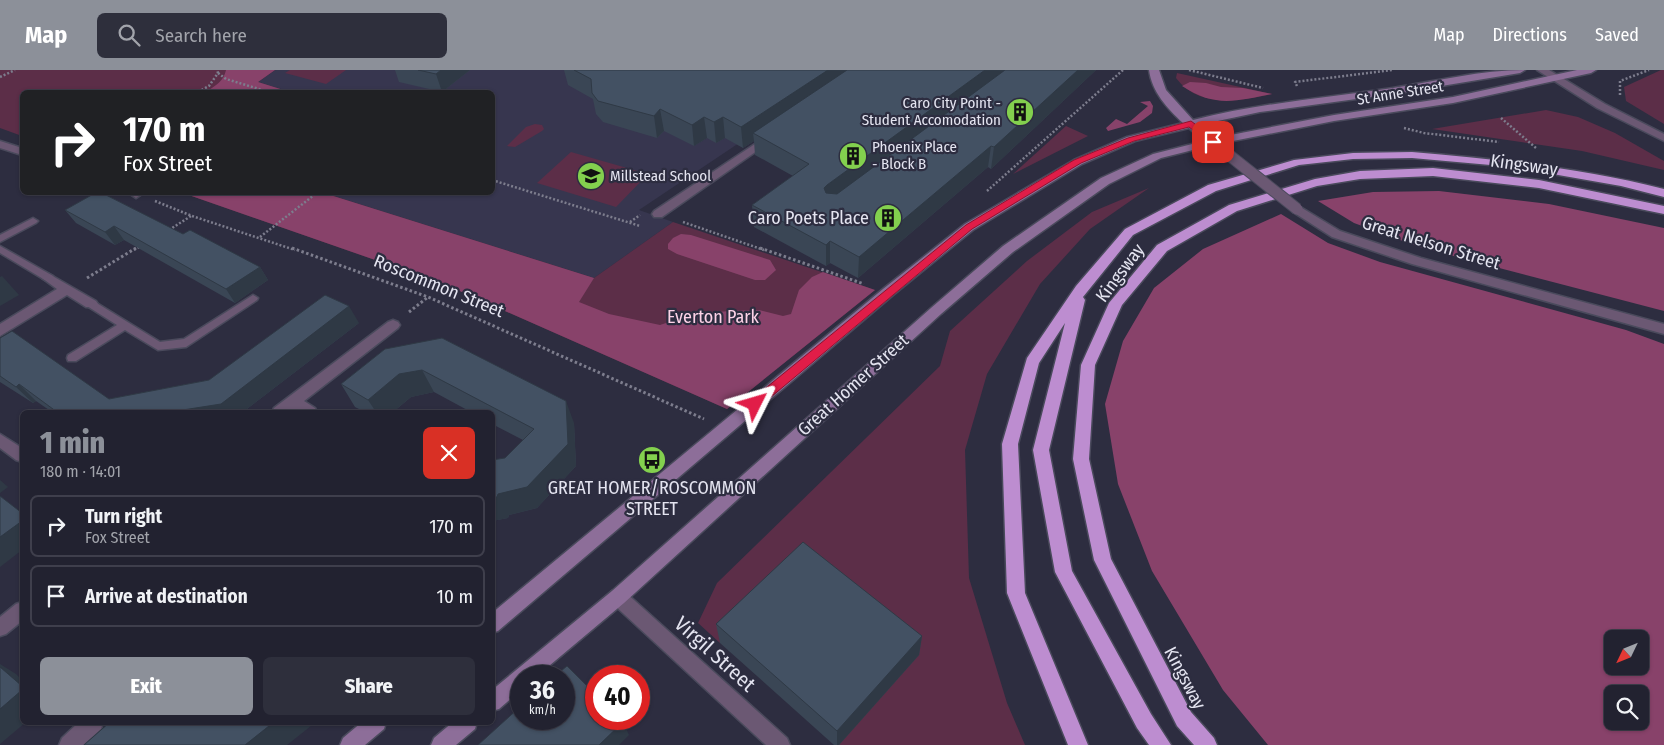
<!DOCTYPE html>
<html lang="en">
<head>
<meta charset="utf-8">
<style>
  :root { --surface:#222230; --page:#2e2f3c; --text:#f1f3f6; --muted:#a2a4ab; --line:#3f3f4c; --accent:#8c9099 }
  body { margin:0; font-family:"Fira Sans Condensed",sans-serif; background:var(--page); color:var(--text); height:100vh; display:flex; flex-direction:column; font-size:19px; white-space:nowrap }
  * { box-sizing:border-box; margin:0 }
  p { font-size:16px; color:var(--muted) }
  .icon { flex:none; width:28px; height:28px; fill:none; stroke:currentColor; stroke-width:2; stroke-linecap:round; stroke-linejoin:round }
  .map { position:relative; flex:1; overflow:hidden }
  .drawer { position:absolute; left:20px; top:340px; width:475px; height:315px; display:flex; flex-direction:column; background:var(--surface); border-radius:8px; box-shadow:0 1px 4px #0004,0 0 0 1px var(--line) }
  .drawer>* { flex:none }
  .banner { position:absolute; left:20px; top:20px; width:475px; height:105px; border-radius:8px; box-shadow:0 1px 4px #0004,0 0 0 1px var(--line); background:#202124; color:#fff; overflow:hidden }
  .needle { width:32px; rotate:227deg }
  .buttons { position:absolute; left:1604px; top:560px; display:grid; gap:10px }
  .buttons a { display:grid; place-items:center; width:45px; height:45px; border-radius:8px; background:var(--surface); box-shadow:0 1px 4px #0004,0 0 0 1px var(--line); font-size:25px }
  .speed { position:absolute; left:510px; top:595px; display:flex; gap:10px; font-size:25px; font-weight:700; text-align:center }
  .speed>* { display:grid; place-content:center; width:65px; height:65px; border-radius:50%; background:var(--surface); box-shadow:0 1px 4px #0004,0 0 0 1px var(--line); line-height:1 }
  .speed small { font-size:12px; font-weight:400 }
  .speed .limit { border:8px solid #d22; background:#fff; color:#111 }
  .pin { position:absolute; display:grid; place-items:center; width:42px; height:42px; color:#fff; margin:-21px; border-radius:10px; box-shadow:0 2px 8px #0006 }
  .me { position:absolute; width:55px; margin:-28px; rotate:50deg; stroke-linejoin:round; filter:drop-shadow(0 0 4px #0008) }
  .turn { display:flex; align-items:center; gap:18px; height:105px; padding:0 20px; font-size:22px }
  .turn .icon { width:65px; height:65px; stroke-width:2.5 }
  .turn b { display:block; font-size:35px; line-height:42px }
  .round { display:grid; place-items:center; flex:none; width:52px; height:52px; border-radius:8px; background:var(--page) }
  .summary { display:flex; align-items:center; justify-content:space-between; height:85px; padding:0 20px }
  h1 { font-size:30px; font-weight:800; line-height:38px; color:var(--accent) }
  .cta { display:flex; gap:10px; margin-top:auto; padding:10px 20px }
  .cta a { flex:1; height:58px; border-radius:8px; background:var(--accent); color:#fff; font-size:20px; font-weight:800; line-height:58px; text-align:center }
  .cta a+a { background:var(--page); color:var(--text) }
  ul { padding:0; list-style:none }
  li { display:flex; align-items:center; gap:15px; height:62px; margin:0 10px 8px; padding:0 10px; border:2px solid var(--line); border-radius:8px }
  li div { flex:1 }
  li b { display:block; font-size:19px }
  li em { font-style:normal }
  header { display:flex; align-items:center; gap:30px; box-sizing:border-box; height:70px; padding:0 25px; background:var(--accent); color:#fff }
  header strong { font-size:24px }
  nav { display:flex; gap:28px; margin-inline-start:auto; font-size:18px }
  .search { width:350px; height:45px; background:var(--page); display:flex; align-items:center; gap:12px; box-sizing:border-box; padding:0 18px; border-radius:8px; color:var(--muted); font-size:19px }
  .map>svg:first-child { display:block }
  .built { fill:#37364f }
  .green { fill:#5c2e48 }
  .forest { fill:#88426a; fill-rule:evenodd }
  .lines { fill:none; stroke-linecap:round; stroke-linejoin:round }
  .lane-casing { stroke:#4a4a5c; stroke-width:3 }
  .street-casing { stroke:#4a4a5c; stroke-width:3 }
  .secondary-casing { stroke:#4a4a5c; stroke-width:3 }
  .highway-casing { stroke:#4a4a5c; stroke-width:3 }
  .path-far1 { stroke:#7d7d8d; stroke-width:2.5; stroke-dasharray:2 2; stroke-linecap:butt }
  .path { stroke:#7d7d8d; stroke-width:3; stroke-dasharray:2.5 2.5; stroke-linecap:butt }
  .lane { fill:#6b5873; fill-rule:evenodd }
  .street { fill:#6b5873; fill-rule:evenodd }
  .secondary { fill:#8d6e99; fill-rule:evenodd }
  .highway { fill:#bd8dd0; fill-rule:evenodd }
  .street-bridge-casing { stroke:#4a4a5c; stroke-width:13; stroke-linecap:butt }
  .street-bridge { stroke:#6b5873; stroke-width:11 }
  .wall { fill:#3a4655 }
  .shaded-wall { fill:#2f3945 }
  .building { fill:#435163; stroke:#2f3945 }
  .route { fill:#e11d48; stroke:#92132f }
  .labels { text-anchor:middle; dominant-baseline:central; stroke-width:4.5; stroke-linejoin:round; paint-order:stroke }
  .far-street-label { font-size:15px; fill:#e4e4f0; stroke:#2d2d40 }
  .far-poi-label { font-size:15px; fill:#e4e4f0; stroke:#2d2d40; text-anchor:start }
  .street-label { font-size:18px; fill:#e4e4f0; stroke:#2d2d40 }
  .poi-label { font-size:18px; fill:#e4e4f0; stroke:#2d2d40; text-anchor:end }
  .park-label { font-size:18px; fill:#fed3e8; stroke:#2d2d40 }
  .near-street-label { font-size:21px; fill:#e4e4f0; stroke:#2d2d40 }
</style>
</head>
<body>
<header>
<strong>Map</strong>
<div class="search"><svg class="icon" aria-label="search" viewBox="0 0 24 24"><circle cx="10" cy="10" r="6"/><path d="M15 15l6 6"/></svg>Search here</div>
<nav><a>Map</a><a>Directions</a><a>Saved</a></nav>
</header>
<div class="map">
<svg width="1664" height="675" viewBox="0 0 1664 675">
  <rect width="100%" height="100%" fill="#2d2d40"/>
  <!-- built -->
  <path class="built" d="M275 0H848L639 140 673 152 594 208 327 124 329 122H492V22H290L258 12Z"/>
  <!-- green -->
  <g class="green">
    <path d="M0 0H275L258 12 290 22H22V66L0 58Z"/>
    <path d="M290 0H346L326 14 285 3Z"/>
    <path d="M1661 0H1664V54L1626 31 1624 17Z"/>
    <path d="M1177 3 1272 24C1239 31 1200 39 1176 8Z"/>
    <path d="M1546 40 1578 47 1615 63 1664 91V100L1582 81 1432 59Z"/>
    <path d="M535 54 542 55 544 59 542 61 515 77 507 76 526 57Z"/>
    <path d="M1066 56 1088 66 1013 104Z"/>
    <path d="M571 82 648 104 616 137 537 113Z"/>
    <path d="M1149 118 1090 159 1040 214 987 304 965 380 969 508 1007 633 1025 675H839L805 493 720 573 698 553 717 513 940 296 950 261 1027 191 1092 142Z"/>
    <path d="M183 123H329L327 124 594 208 673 152 875 220 727 339 444 214Z"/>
  </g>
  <!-- forest -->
  <g class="forest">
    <path d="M226 0H275L258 12 290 22H206C215 16 224 11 226 0Z"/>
    <path d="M1190 12 1206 13 1221 17 1243 18 1272 24C1236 31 1215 38 1182 16Z"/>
    <path d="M1150 31 1153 36 1152 43 1140 52 1108 61 1106 58 1116 49 1127 54 1148 36 1140 32Z"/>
    <path d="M1439 121 1549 134 1664 158V241L1419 177 1354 153 1318 131 1373 122Z"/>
    <path d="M183 123H329L327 124 594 208 579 232 609 244 660 255 693 244 730 241 759 240 783 246 791 244 799 220 812 207 823 202 875 220 727 339 444 214Z"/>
    <path d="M1281 144 1328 173 1380 192 1626 260 1664 274V675H1268L1223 620 1152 501 1118 414 1105 334 1123 271 1154 218 1203 179ZM1612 569H1640V596H1612ZM1612 624H1640V651H1612Z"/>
    <path d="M681 164 691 165 770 190 776 200 765 210H755L677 184 668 179V174L673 168Z"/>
  </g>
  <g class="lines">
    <defs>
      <g id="lane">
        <path d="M33 148 38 151 36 153 0 172V165Z"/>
        <path d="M0 176 53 206 54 208 53 210H45L0 183Z"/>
        <path d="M253 225 258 228 257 230 186 277 158 280 125 260 76 291H68L67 288 68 285 117 255 87 236 86 234 87 232H95L160 272 184 269Z"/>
      </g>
      <g id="street">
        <path d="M1537 0H1549L1605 34 1664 64V71L1597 38Z"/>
        <path d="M770 64 774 65 776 67 774 69 662 147H654L652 144 654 141Z"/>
        <path d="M1213 69 1233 83 1235 85 1233 87H1225L1209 74 1207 72 1209 70Z"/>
        <path d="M0 71 22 78V85L0 78Z"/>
        <path d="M127 122H141L142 124 136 128Z"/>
        <path d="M1297 135 1340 161 1421 188 1664 254V264L1412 194 1332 167 1293 142 1291 139 1293 136Z"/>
        <path d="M49 204 96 231 98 234 96 237H86L67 225 0 266V254L57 219 42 208 44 205Z"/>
        <path d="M393 250 398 252 400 255 398 258 304 331 315 338 317 342H299L293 339 289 342H272L274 338 388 252Z"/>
        <path d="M0 364 22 378V392L16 390 0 378Z"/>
        <path d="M618 519 624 521 787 668 790 675H766L612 533 609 527 612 521Z"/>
        <path d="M22 532V551L6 564 0 566V547L16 534Z"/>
        <path d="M79 652H103L101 659 83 675H59L62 668Z"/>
      </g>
      <g id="secondary">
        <path d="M1149 0H1159L1166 20 1193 50C1259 33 1326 28 1393 18 1437 11 1481 0 1525 0L1520 3 1393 24 1260 42 1199 55 1215 68 1334 45 1453 27 1577 0H1596L1591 3 1453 33 1334 51 1213 75 1161 88 1109 114 1013 182 941 244 624 533 537 606H521V620L499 639 492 641V620L612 521 931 238 1003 176 1101 108 1153 84 1204 71 1189 58 1135 71 1082 94 973 160 893 225 498 561 492 563V543L883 219 965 154 1074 90 1127 67 1183 53C1167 38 1152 22 1149 0Z"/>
        <path d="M362 652H386L384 659 365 675H340L343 668Z"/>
        <path d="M453 652H477L475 659 456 675H431L434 668Z"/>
      </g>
      <g id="highway">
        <path d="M1412 82C1497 89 1581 98 1664 119V127L1621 116 1513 97 1412 88 1353 89 1299 95 1216 121 1133 165 1083 227 1085 230 1049 380 1072 501 1151 644 1171 675H1149L1137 658 1055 502 1033 380 1065 253 1039 293 1018 374 1025 523 1088 675H1068L1007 523 1002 374 1027 288 1076 216 1125 159 1208 115 1294 90 1353 83Z"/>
        <path d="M1433 98 1539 110 1664 136V144L1539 118 1433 106 1360 109 1317 116 1237 141 1167 181 1122 235 1095 295 1089 389 1111 489 1191 642 1214 668 1217 675H1194L1177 656 1094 490 1073 389 1081 295 1109 233 1157 175 1229 135 1315 109 1360 101Z"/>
      </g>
    </defs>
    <!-- lane casing -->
    <use href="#lane" class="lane-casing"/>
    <!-- street casing -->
    <use href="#street" class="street-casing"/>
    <!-- secondary casing -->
    <use href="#secondary" class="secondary-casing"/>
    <!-- highway casing -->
    <use href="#highway" class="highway-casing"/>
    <!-- path-far1 -->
    <g class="path-far1">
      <path d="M1189 0 1263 18"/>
      <path d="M218 3 226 9 269 22"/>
      <path d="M0 7 15 0"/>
      <path d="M1297 16 1295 12 1392 0"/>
      <path d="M198 22 209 16 218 3 217 0"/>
      <path d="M1620 25V11L1649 0"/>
      <path d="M1501 48 1536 78"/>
      <path d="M1404 58 1424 63 1499 72"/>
      <path d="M492 110 640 156"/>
      <path d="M987 121 1123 0"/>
      <path d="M155 131 192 146 295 180"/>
      <path d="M630 152 640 145"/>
      <path d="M683 152 764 180"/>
      <path d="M169 160 191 146"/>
      <path d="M260 167 318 122"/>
      <path d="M134 180 142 175"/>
    </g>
    <!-- path -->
    <g class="path">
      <path d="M292 178 428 227 704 349"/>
      <path d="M760 178 864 214"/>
      <path d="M87 208 136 178"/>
      <path d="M409 242 428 227"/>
    </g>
    <!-- lane -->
    <use href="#lane" class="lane"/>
    <!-- street -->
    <use href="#street" class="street"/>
    <!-- secondary -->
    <use href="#secondary" class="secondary"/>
    <!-- highway -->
    <use href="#highway" class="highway"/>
    <defs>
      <path id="street-bridge" d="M1229 85 1297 139"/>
    </defs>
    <!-- street-bridge casing -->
    <use href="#street-bridge" class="street-bridge-casing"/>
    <!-- street-bridge -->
    <use href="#street-bridge" class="street-bridge"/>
  </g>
  <!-- wall -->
  <g class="wall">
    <path d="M395 0H470L442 22 399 12Z"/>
    <path d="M564 0H1096L991 99 988 97 858 208 830 193 826 196 754 157 752 135 793 106 755 85 754 71 743 78 725 68 716 73 707 68 694 76 664 61 657 68 603 52 596 44 593 29 568 15Z"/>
    <path d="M65 140 183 164 260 197 268 210 235 233 124 170 115 175 76 153Z"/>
    <path d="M359 253 243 342H52L36 331 33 333 0 312V268L109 329 209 310Z"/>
    <path d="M385 279 574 353 576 396 537 438 509 445 508 448 492 451V390L505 388 523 370 492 354V342H471L434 322 411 327 393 342H365L355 337 341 314Z"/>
    <path d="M716 554 922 566 919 585 839 675H834L720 573Z"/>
  </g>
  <!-- shaded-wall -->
  <g class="shaded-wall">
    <path d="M441 0H470L442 22 436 4Z"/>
    <path d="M828 0H859L753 63 754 71 743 78 741 57Z"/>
    <path d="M985 0H1011L827 136 824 118 827 115Z"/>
    <path d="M1078 0H1096L991 99 994 77Z"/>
    <path d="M660 39 664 61 657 68 654 46Z"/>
    <path d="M704 47 707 68 694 76 692 55Z"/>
    <path d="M723 47 725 68 716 73 714 52Z"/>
    <path d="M991 76 988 97 858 208 859 187Z"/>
    <path d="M114 156 124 170 115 175 105 162Z"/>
    <path d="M830 171V193L826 196V175Z"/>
    <path d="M260 197 268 210 235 233 226 219Z"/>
    <path d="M2 206 19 225 0 236V207Z"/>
    <path d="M349 236 359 253 243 342H170Z"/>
    <path d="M422 300 434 322 411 327 393 342H376L368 330 399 304Z"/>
    <path d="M19 314 36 331 33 333 16 317Z"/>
    <path d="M566 331 574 353 576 396 537 438 509 445 508 448 492 451V428L498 424Z"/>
    <path d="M0 410 8 417 0 423Z"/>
    <path d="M22 451V480L0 497V467Z"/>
    <path d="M922 566 919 585 839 675H837V661Z"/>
    <path d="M0 594 16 604 22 610V616L0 597Z"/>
    <path d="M22 620V652H26L0 674V639Z"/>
    <path d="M274 652H316L287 675H245Z"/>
    <path d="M623 652 629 665 619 675H599Z"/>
  </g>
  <!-- building -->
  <g class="building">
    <path d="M418 0H441L436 4Z"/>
    <path d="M574 0H828L741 57 723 47 714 52 704 47 692 55 660 39 654 46 598 31 592 23 591 9Z"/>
    <path d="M847 0H985L827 115 824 118 826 123 837 124 1005 0H1078L994 77 991 76 859 187 830 171 826 175 752 135 809 94 753 63Z"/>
    <path d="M97 122H100L183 164 190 160 260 197 226 219 114 156 105 162 65 140Z"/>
    <path d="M325 225 349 236 221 334 170 342H57L19 314 16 317 0 306V268L12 261 109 329 209 310Z"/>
    <path d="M442 268 566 331 568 374 527 417 498 424 497 427 492 428V390L505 388 534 359 422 300 399 304 368 330 341 314 385 279Z"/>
    <path d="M0 426 22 443V451L0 467Z"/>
    <path d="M803 472 922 566 837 661 716 554Z"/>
    <path d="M567 596 596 625V649H620L623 652 599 675H478L521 636V649H564V606H555Z"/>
    <path d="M0 597 22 616V620L0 639Z"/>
    <path d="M110 652H274L245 675H84Z"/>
  </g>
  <!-- route -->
  <path class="route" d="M1191 51 1216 70V74H1210L1189 57 1134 71 1081 93 972 159 759 337H751L750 334 751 330 966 155 1074 90 1128 68Z"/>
  <!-- icons -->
  <defs>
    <symbol id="building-disc" viewBox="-11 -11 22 22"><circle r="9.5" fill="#83d04e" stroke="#2d2d40"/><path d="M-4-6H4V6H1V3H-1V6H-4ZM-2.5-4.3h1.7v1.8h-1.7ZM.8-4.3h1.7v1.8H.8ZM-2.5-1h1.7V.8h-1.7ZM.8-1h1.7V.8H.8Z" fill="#111"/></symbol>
    <symbol id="school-disc" viewBox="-11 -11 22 22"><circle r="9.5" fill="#83d04e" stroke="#2d2d40"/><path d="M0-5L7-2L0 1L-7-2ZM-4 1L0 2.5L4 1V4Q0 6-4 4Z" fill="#111"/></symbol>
    <symbol id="bus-disc" viewBox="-11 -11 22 22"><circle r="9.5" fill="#83d04e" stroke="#2d2d40"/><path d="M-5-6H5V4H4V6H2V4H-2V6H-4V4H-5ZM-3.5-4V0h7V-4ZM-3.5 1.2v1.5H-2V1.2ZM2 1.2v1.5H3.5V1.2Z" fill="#111"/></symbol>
  </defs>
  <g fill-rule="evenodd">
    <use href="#building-disc" x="1004" y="26" width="32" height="32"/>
    <use href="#building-disc" x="837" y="70" width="32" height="32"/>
    <use href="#school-disc" x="575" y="90" width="32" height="32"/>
    <use href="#building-disc" x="872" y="132" width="32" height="32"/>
    <use href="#bus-disc" x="636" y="374" width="32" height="32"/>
  </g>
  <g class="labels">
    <!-- far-street labels -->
    <g class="far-street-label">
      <text transform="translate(1400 23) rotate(-9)">St Anne Street</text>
    </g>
    <!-- far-poi labels -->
    <g class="far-poi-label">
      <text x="1001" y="33" text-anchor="end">Caro City Point -<tspan x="1001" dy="17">Student Accomodation</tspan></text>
      <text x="872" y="77">Phoenix Place<tspan x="872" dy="17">- Block B</tspan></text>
      <text x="610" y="106">Millstead School</text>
    </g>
    <!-- street labels -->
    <g class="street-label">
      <text transform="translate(1524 95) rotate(8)">Kingsway</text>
      <text transform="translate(1431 173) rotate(17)">Great Nelson Street</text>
      <text transform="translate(1120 203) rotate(-53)">Kingsway</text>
      <text transform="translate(439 216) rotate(22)">Roscommon Street</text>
      <text transform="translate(853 315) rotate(-42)">Great Homer Street</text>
      <text transform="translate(1185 608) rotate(62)">Kingsway</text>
    </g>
    <!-- poi labels -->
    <g class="poi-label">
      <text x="869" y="148">Caro Poets Place</text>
      <text x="652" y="418" text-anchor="middle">GREAT HOMER/ROSCOMMON<tspan x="652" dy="21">STREET</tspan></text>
    </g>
    <!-- park labels -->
    <g class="park-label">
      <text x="713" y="247">Everton Park</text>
    </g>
    <!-- near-street labels -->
    <g class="near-street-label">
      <text transform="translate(715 584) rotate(42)">Virgil Street</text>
    </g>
  </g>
</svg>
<div class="buttons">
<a><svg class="needle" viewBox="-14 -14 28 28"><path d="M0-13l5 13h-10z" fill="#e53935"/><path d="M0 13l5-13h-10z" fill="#a2a4ab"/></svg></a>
<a><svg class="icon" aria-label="search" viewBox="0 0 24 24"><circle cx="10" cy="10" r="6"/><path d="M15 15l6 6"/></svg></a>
</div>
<div class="speed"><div>36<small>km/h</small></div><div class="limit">40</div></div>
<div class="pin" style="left:1213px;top:72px;background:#d93025"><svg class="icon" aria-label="arrive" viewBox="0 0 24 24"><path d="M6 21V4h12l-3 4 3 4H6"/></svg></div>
<svg class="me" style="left:755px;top:334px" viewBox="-20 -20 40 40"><path d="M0-17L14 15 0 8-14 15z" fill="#e11d48" stroke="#fff" stroke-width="4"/></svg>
<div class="banner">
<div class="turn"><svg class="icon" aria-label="right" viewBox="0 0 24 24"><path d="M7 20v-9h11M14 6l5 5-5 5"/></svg><div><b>170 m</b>Fox Street</div></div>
</div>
<section class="drawer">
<div class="summary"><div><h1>1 min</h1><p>180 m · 14:01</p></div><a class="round" style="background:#d93025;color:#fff"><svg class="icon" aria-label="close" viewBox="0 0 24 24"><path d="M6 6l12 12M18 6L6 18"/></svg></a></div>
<ul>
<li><svg class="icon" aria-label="right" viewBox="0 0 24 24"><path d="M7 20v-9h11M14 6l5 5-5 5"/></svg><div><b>Turn right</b><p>Fox Street</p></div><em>170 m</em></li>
<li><svg class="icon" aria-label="arrive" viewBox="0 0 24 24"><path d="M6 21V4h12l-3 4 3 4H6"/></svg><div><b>Arrive at destination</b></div><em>10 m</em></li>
</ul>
<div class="cta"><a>Exit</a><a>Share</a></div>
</section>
</div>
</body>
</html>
